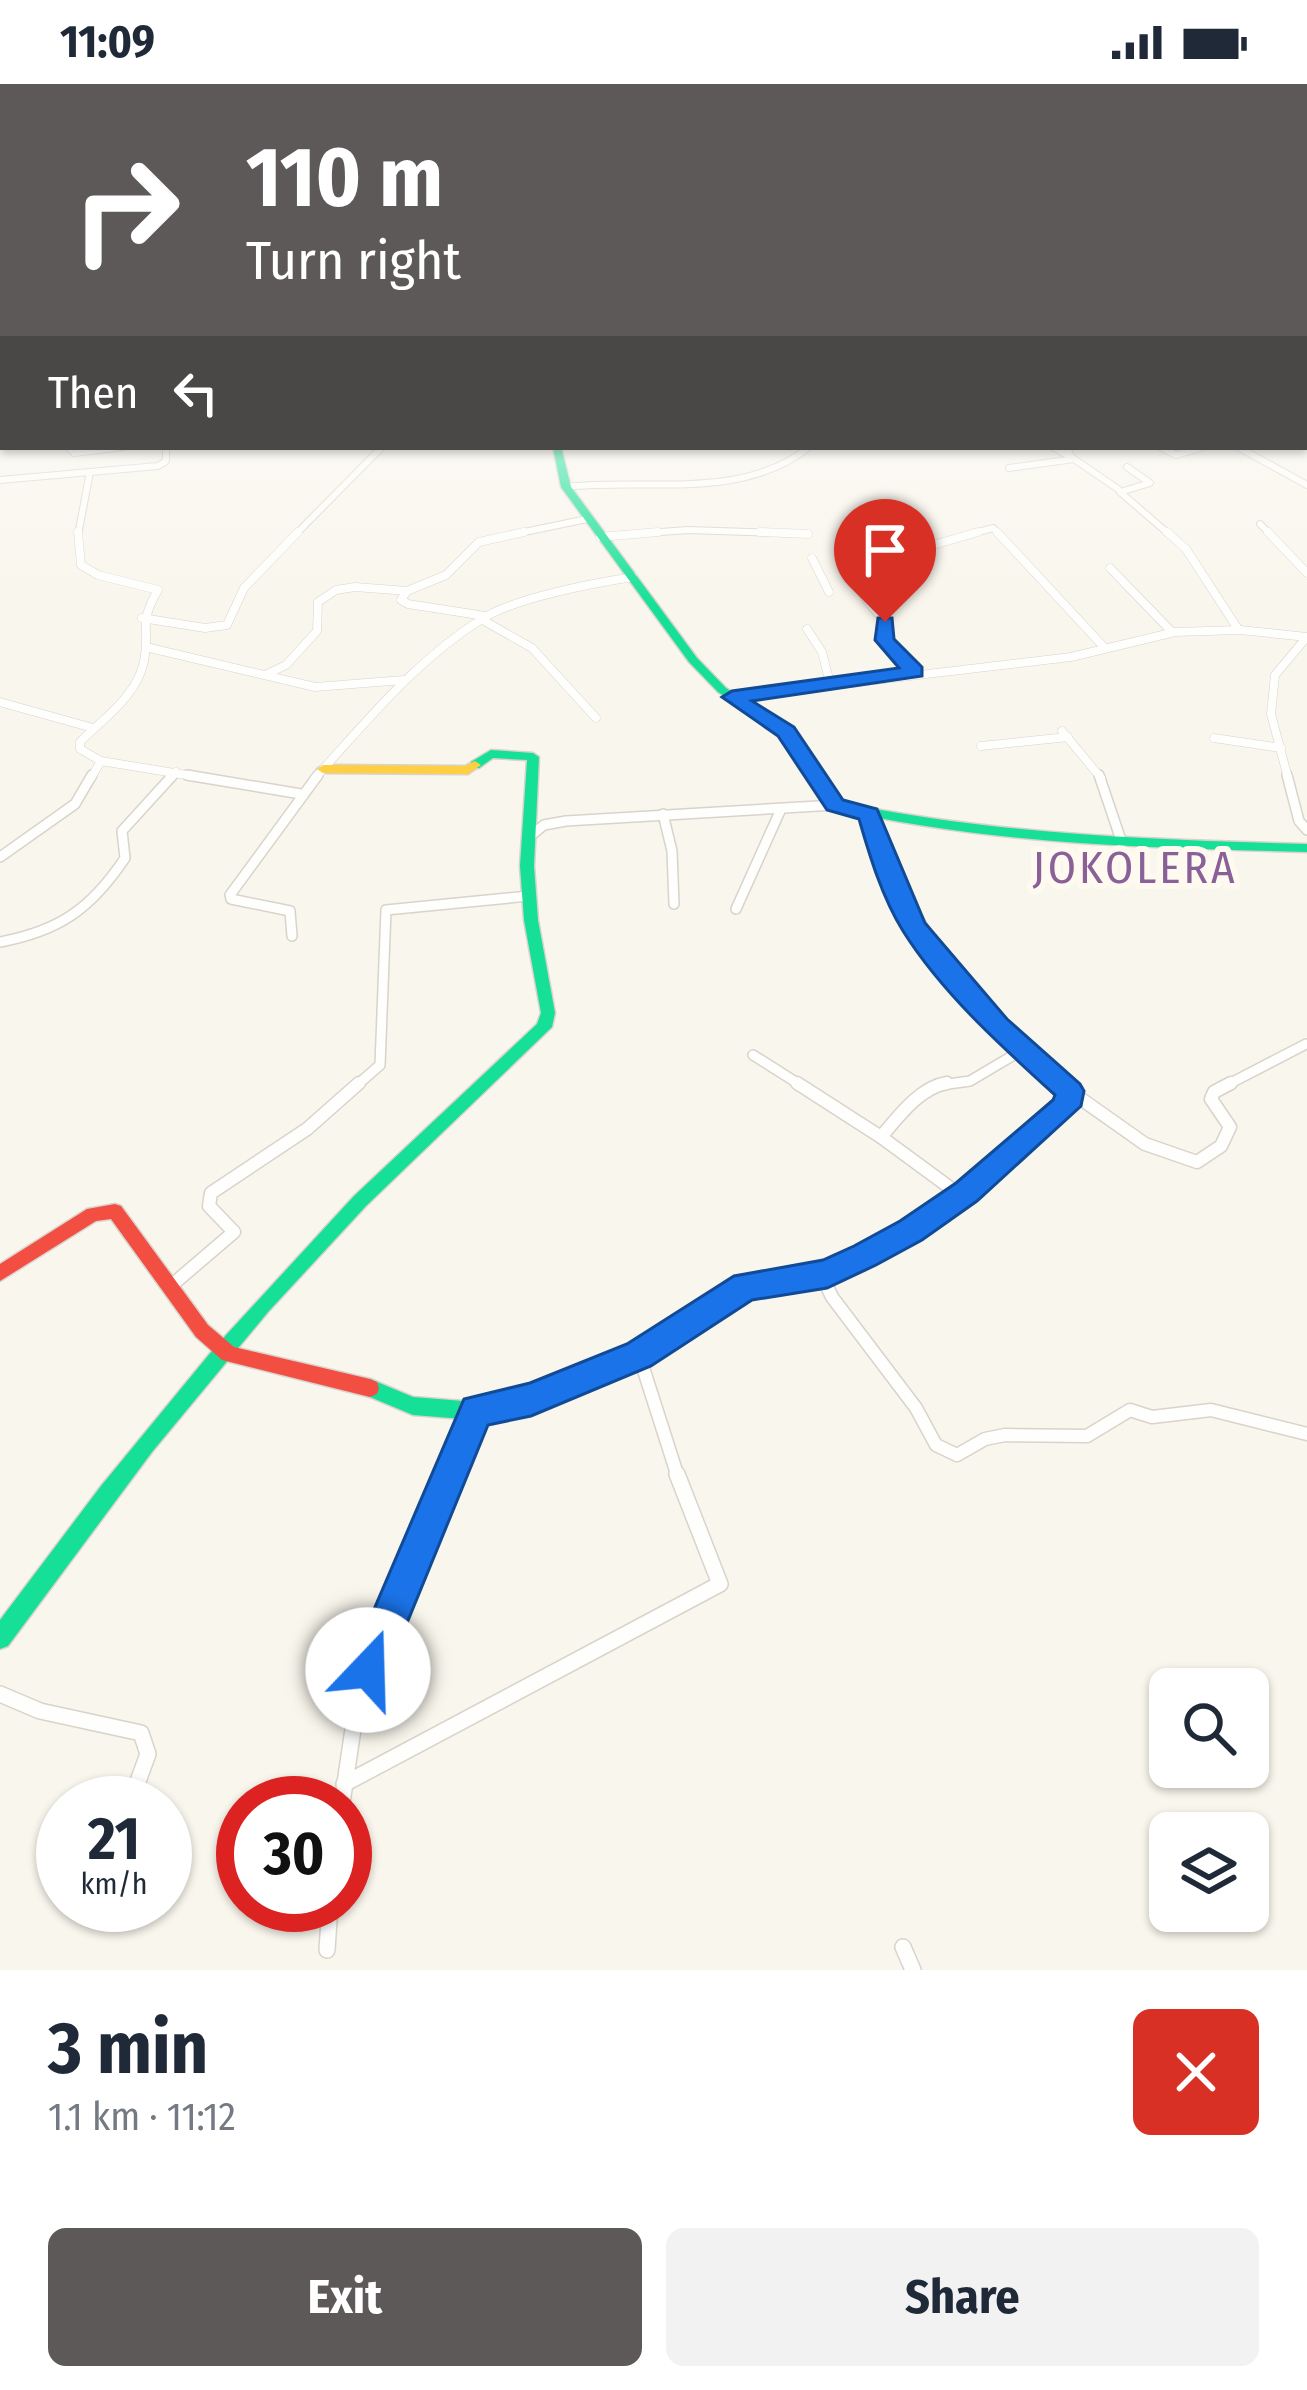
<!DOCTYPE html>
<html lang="en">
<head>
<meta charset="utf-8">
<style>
  :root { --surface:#fff; --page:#f2f2f3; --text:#1f2937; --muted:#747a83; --accent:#5d5959 }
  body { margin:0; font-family:"Fira Sans Condensed",sans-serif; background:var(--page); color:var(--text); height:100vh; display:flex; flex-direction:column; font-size:45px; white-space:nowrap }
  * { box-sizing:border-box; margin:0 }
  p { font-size:39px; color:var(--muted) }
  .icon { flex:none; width:66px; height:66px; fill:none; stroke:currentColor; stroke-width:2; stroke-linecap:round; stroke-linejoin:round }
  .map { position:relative; height:1886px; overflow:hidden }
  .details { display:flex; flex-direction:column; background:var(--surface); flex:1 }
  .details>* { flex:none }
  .hud { position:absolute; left:0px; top:0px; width:1308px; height:366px; box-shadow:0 3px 9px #0004; background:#5d5959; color:#fff; overflow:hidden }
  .fabs { position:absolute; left:1149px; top:1584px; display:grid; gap:24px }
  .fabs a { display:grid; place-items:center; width:120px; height:120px; border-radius:18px; background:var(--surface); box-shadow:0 3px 9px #0004; font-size:60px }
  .speed { position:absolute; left:36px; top:1692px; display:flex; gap:24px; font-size:60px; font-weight:700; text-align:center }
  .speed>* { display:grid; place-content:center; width:156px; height:156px; border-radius:50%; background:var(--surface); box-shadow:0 3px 9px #0004; line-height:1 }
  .speed small { font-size:30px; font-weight:400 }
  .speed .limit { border:18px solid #d22; background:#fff; color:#111 }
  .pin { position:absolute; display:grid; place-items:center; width:102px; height:102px; color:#fff; margin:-123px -51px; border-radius:50% 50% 50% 0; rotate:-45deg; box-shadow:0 0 12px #0007 }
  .pin .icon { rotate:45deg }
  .me { position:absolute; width:132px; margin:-66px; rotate:21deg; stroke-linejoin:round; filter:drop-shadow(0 0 9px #0008) }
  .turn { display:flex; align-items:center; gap:42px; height:252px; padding:0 48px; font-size:54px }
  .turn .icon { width:156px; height:156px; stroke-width:2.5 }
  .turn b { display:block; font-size:84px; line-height:102px }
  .then { display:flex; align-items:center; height:114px; padding:0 48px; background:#0003; gap:24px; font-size:45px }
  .round { display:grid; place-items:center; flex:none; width:126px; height:126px; border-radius:18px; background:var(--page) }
  .overview { display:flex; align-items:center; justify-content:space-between; height:204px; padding:0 48px }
  h1 { font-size:72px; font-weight:700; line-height:90px }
  .primary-button { display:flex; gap:24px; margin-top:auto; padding:24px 48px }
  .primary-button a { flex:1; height:138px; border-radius:18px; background:var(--accent); color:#fff; font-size:48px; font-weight:700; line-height:138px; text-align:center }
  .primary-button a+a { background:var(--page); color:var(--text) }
  .status { display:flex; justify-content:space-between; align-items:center; height:84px; padding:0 60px; background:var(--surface); direction:ltr }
  .status svg { height:33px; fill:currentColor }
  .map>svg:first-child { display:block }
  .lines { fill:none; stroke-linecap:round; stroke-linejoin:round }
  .street-far4-casing { stroke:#d9d3cb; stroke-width:8 }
  .street-far3-casing { stroke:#d9d3cb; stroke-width:9 }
  .street-far2-casing { stroke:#d9d3cb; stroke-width:12 }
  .street-far1-casing { stroke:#d9d3cb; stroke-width:15 }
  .street-casing { stroke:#d9d3cb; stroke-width:18 }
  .fast-casing { stroke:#dad3cb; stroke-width:3 }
  .slow-casing { stroke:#dad3cb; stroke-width:3 }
  .jam-casing { stroke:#dad3cb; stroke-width:3 }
  .street-far4 { stroke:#fefefc; stroke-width:6 }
  .street-far3 { stroke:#fefefc; stroke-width:8 }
  .street-far2 { stroke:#fefefc; stroke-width:9 }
  .street-far1 { stroke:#fefefc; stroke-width:12 }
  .street { stroke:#fefefc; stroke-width:15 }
  .fast { fill:#16e098; fill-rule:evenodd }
  .slow { fill:#ffcf43; fill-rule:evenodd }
  .jam { fill:#f24e42; fill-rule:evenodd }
  .route { fill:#1a73e8; stroke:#114b97; stroke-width:3 }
  .labels { text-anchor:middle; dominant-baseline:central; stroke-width:12; stroke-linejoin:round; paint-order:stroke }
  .quarter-label { font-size:45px; letter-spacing:3px; fill:#8a6098; stroke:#fffaf0 }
</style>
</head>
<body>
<div class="status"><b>11:09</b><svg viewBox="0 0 49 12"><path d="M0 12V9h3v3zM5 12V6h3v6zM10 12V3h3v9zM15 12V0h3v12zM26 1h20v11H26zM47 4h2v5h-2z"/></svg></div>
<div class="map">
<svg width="1307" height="1886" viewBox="0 0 1307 1886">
  <rect width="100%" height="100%" fill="#f9f6ed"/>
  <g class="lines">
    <defs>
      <g id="street-far4">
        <path d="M68 363 74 369 122 363"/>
        <path d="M1053 363 1074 375 1068 369 1070 363"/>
        <path d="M1160 363 1176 371 1203 363"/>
        <path d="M1238 363 1307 401"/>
        <path d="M1127 383 1150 399 1120 408 1170 451"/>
        <path d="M1009 384 1074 375 1118 405"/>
        <path d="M0 396 158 382 166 377V363"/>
        <path d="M566 403C646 394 743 417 809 363"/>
        <path d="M1260 440 1271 451"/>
        <path d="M78 451 90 388"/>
        <path d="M295 451 382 363"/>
        <path d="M510 451 587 435"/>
        <path d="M620 451 688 446 808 450"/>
        <path d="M967 451 993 444 1000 451"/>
      </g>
      <g id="street-far3">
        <path d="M78 448 81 481 98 491 158 506C137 542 151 543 144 577 138 611 103 635 80 658V665L101 677 205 694"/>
        <path d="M760 448 808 450"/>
        <path d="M997 448 1102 561"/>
        <path d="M1167 448 1186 465 1238 545"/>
        <path d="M1268 448 1307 489"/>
        <path d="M600 453 658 448"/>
        <path d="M812 474 829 508"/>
        <path d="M1110 484 1172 548"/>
        <path d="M407 507 401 516 408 520 485 532"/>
        <path d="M142 534 205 544 227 541 244 504 298 448"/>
        <path d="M481 535 532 564 596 634"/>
        <path d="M807 545 822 568 830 599"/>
        <path d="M150 564 315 603 404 596"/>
        <path d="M915 588 884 556 885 538 865 514 854 484 978 448"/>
        <path d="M267 590 286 581 317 547 318 518 336 506 355 503 407 507 446 491 479 458 524 448"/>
        <path d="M732 613 1071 573 1175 548 1240 546 1307 553"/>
        <path d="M0 618 93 644"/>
        <path d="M1062 647 1101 694"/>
        <path d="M1214 654 1281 664"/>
        <path d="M981 662 1068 653"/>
        <path d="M91 694 101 677"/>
        <path d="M170 694 176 688"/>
        <path d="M315 694C367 637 416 576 482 535 514 514 594 499 633 493"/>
        <path d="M1288 694 1271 630 1275 591 1306 554"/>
      </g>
      <g id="street-far2">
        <path d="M187 691 301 710"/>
        <path d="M1099 691 1122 759"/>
        <path d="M1287 691 1299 737 1307 746"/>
        <path d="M663 730 672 767 674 820"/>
        <path d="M529 753 544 741 566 737 835 721"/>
        <path d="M0 773 75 720 92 691"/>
        <path d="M736 825 781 725"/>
        <path d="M292 852 290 827 231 815 230 811 318 691"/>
        <path d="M0 858C59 847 91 825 125 774L122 747 173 691"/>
        <path d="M753 971 802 1002"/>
        <path d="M356 1002 380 981 386 826 529 812"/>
        <path d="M934 1002 970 997 1024 965"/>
        <path d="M1225 1002 1306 960"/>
      </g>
      <g id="street-far1">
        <path d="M797 999 881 1053"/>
        <path d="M947 999C920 1003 898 1033 881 1053L960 1111"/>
        <path d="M1070 1007 1145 1060 1197 1078 1221 1062 1230 1043 1211 1015 1214 1008 1231 999"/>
        <path d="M821 1190 832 1213 916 1324 936 1361 957 1371 985 1355 1005 1351 1087 1352 1130 1326 1152 1333 1211 1326 1307 1350"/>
        <path d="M172 1201 234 1148 209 1122 211 1109 307 1045 359 999"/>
        <path d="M639 1271 678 1393"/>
        <path d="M450 1393 476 1327"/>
      </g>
      <g id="street">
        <path d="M0 1610 40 1627 141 1649 148 1670 130 1719"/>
        <path d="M344 1700 720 1500 677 1390"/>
        <path d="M342 1719 355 1632 372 1568 451 1390"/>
        <path d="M96 1835 98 1821"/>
        <path d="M903 1863 913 1886"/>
        <path d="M327 1866 330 1821"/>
      </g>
      <g id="fast">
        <path d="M553 363H561L571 403 697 574 726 604 790 645 839 718C994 750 1149 756 1307 760V768C1147 764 987 760 831 724L782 650 718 608 689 578 561 403Z"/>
        <path d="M491 666 533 669 539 673 534 782 538 836 555 929 552 943 366 1122 268 1228 152 1368 8 1562 0 1565V1536L101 1402 216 1262 354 1112 537 940 541 929 524 836 520 782 527 676 493 674 479 684H471V678Z"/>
        <path d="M1020 955 1025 957 1062 989 1078 1013 1074 1022 972 1113 917 1152 827 1197 749 1209 646 1277 538 1321 476 1336 413 1331 363 1310 361 1304 363 1298 370 1295 413 1313 476 1318 530 1306 632 1265 739 1196 825 1182 905 1142 960 1103 1060 1018 1062 1013 1052 997 1015 965 1012 961 1015 957Z"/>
      </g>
      <g id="slow">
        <path d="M475 677 481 681 468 690 323 689 317 685 323 681 465 682Z"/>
        <path d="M869 726 875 730C909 822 951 892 1025 957L1028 961 1025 965H1015C939 898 896 824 863 730Z"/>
      </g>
      <path id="jam" d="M115 1120 121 1122 208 1241 234 1263 370 1295 377 1298 379 1304 377 1310 370 1313 222 1276 196 1253 111 1135 96 1137 0 1197V1180L87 1125Z"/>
    </defs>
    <!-- street-far4 casing -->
    <use href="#street-far4" class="street-far4-casing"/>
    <!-- street-far3 casing -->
    <use href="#street-far3" class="street-far3-casing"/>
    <!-- street-far2 casing -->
    <use href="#street-far2" class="street-far2-casing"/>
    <!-- street-far1 casing -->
    <use href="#street-far1" class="street-far1-casing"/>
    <!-- street casing -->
    <use href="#street" class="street-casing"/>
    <!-- fast casing -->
    <use href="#fast" class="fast-casing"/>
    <!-- slow casing -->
    <use href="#slow" class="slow-casing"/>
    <!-- jam casing -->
    <use href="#jam" class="jam-casing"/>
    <!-- street-far4 -->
    <use href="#street-far4" class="street-far4"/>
    <!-- street-far3 -->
    <use href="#street-far3" class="street-far3"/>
    <!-- street-far2 -->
    <use href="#street-far2" class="street-far2"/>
    <!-- street-far1 -->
    <use href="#street-far1" class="street-far1"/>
    <!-- street -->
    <use href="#street" class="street"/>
    <!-- fast -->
    <use href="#fast" class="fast"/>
    <!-- slow -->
    <use href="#slow" class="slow"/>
    <!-- jam -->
    <use href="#jam" class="jam"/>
  </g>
  <!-- sky -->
  <linearGradient id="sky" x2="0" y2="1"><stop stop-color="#9dc8ea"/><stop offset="0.49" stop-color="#fcfbf7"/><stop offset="1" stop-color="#fcfbf7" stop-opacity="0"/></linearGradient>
  <rect width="1307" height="522" fill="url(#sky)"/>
  <!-- route -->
  <path class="route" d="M878 534H892L894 555 922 583V592L752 617 794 643 843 716 877 725 925 839 1007 935 1080 1000 1084 1007 1081 1022 977 1117 922 1156 876 1181 827 1204 752 1216 651 1282 531 1332 488 1341 382 1600 368 1605 353 1600 348 1586 464 1315 530 1299 627 1260 734 1192 823 1176 854 1162 900 1137 956 1099 1053 1016 1055 1011C1001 962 942 909 903 847 882 813 870 773 859 735L827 726 778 652 722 613 732 607 899 584 875 556Z"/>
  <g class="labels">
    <!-- quarter labels -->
    <g class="quarter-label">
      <text x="1135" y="784">JOKOLERA</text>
    </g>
  </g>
</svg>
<div class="fabs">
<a><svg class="icon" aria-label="search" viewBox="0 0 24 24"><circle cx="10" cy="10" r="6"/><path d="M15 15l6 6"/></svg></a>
<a><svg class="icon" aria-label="layers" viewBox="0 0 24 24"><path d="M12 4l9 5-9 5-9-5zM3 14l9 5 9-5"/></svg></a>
</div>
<div class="speed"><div>21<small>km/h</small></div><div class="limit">30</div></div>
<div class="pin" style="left:885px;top:538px;background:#d93025"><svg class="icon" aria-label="arrive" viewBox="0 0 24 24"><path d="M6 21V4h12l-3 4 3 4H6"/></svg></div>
<svg class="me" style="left:368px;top:1586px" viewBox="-20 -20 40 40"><circle r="19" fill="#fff"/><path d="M0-13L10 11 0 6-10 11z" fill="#1a73e8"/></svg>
<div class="hud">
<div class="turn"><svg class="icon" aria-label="right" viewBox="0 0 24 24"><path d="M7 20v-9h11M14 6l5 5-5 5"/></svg><div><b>110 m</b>Turn right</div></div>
<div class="then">Then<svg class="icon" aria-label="left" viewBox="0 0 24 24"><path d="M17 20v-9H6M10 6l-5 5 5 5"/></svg></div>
</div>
</div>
<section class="details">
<div class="overview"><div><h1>3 min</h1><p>1.1 km · 11:12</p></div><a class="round" style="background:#d93025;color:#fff"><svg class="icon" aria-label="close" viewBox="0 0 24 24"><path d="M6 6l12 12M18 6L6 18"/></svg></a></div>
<div class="primary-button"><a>Exit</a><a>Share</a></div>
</section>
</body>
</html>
